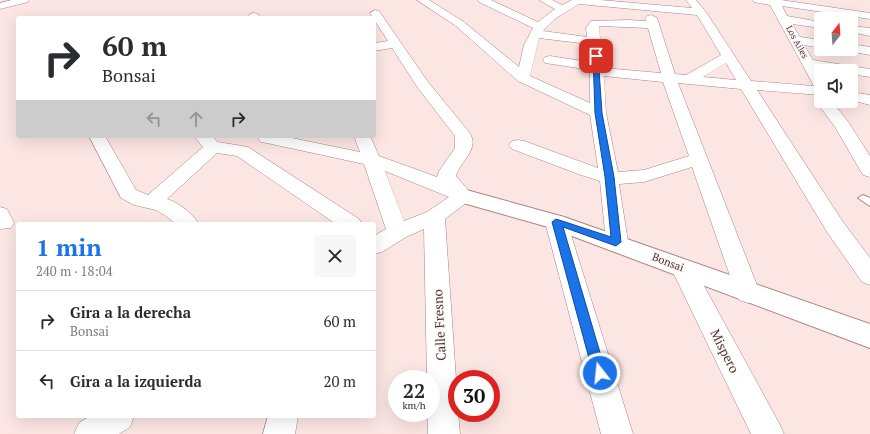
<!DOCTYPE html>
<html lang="es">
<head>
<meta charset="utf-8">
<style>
  :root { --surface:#fff; --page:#f7f7f7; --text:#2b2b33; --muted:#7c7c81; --line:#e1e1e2; --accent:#1a73e8 }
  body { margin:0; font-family:"PT Serif",serif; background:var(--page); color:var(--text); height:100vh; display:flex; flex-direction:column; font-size:15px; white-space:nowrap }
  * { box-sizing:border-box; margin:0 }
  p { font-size:13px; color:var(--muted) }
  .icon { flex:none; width:22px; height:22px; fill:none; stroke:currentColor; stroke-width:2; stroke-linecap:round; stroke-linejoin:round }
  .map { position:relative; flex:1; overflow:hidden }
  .panel { position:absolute; left:16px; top:222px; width:360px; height:196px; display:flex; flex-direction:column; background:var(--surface); border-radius:4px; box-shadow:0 4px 16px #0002 }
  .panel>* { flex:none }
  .guide { position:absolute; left:16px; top:16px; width:360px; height:122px; border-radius:4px; box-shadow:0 4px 16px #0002; background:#fff; color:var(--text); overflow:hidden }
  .needle { width:26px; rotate:17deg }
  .tools { position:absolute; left:814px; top:12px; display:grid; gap:8px }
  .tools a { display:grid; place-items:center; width:44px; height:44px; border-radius:4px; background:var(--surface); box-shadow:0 4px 16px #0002; font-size:20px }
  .speed { position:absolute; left:388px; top:370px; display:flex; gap:8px; font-size:20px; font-weight:700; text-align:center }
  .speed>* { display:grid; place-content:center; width:52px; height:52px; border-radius:50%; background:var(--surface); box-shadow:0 4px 16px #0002; line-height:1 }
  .speed small { font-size:10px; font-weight:400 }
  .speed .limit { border:6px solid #d22; background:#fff; color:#111 }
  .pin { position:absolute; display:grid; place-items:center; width:34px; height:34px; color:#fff; margin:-17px; border-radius:8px; box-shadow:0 2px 6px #0006 }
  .me { position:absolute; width:44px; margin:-22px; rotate:344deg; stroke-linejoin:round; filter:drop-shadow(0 0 3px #0008) }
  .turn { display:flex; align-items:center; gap:14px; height:84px; padding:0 20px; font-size:18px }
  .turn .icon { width:52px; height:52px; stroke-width:2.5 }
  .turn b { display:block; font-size:28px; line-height:34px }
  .lanes { display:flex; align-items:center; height:38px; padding:0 20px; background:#0003; justify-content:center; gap:20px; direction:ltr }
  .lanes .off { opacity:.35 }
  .round { display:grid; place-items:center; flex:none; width:42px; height:42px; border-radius:4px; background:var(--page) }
  .overview { display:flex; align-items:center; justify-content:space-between; height:68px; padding:0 20px }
  h1 { font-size:24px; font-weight:600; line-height:30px; color:var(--accent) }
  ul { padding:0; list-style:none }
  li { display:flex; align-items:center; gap:12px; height:60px; padding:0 20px; border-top:1px solid var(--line) }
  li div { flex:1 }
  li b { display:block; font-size:15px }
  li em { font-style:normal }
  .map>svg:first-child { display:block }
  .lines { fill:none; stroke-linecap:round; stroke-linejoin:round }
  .service-casing { stroke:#a68582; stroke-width:2 }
  .minor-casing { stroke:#a68582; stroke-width:1 }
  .tertiary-casing { stroke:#a68582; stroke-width:2 }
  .service { fill:#fff; fill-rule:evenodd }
  .minor { fill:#fff; fill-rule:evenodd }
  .tertiary { fill:#fff; fill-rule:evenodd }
  .route { fill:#1a73e8; stroke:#114b97 }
  .labels { text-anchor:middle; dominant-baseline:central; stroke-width:3; stroke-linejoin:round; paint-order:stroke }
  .far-street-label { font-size:9px; fill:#473837; stroke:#fef7f6 }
  .street-label { font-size:11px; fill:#473837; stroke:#fef7f6 }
  .near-street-label { font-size:13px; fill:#473837; stroke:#fef7f6 }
</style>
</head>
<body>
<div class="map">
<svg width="870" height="434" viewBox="0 0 870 434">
  <rect width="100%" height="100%" fill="#fce6e4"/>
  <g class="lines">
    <defs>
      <path id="service" d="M863 195 870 198V206L858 198Z"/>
      <g id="minor">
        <path d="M12 0H29L28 2 0 9V3Z"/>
        <path d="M417 0H429L464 22 519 67 524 45 533 28 479 2 478 0H491L538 22 555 9 539 0H552L562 5 572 0H600L692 8 686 0H696L706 12 751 81 814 86 770 5 754 2 753 0H781L870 13V19L782 6 787 16 821 22V28L792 24 800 37 821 40V48L804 45 813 60 870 69V77L851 74V71H833L818 69 821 74V95L757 90 843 222 870 258V285L862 282 827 232 741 89 678 83 760 293 757 300 748 303 739 300 736 293 692 167 644 182 619 184 628 242 625 247 617 250 609 247 606 242 600 181 581 175 512 149 509 145 512 141 518 140 524 141 598 168 590 115 518 81 456 26ZM579 4 697 15 721 55 686 75 675 74 657 18 651 15 647 16 645 18 646 21 628 20 591 21 586 28 587 37 543 31 556 18ZM599 26 648 28 661 73 603 68ZM539 38 588 44 589 62 550 56 545 57 543 60 545 63 585 69 590 72V103L530 76ZM726 63 736 80 703 77ZM604 76 663 82 689 156 644 170 618 172 606 113Z"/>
        <path d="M375 10 379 11 428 82 469 132C481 149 460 161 456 176L473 196 470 200 445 219 457 393V413H458L460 434H428V413H431V379H427L424 229 406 237 382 252 374 254V236L386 229 364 164 267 143 261 142 258 138 260 136H282L360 152 354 136H370L379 156 437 177 439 171 455 148V136L418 88 392 48 374 51V43L388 41 370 13ZM385 171 449 197 427 212 404 221Z"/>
        <path d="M254 13 258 14 260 18H248L250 14Z"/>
        <path d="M851 26 870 28V36L851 32Z"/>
        <path d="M851 44 870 47V55L847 51 845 49H851Z"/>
        <path d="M851 92 870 95V105L851 100Z"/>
        <path d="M821 98V101H834V104L849 123 870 156V177L863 175 835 127 818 104Z"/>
        <path d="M89 136H105L136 190 148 195 203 147 194 136H212L218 142 248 147 359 219 362 224H336L237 156 217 153 167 199C179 203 192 213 199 224H176L166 216 156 210 134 205 121 198Z"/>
        <path d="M0 207 7 209 14 223 11 228 0 229Z"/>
        <path d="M556 215 564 217 567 222 633 434H601L545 222 548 217Z"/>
        <path d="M683 259 691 262 779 423 784 434H751L671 268 675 262Z"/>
        <path d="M90 416H134L130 427 119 434H74L79 423Z"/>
        <path d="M268 416H298L295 434H263Z"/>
      </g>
      <path id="tertiary" d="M463 189 564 217 870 324V348L548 227 456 201 453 196 456 191Z"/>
    </defs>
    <!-- service casing -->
    <use href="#service" class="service-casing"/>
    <!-- minor casing -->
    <use href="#minor" class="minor-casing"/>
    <!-- tertiary casing -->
    <use href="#tertiary" class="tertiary-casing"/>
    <!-- service -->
    <use href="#service" class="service"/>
    <!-- minor -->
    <use href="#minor" class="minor"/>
    <!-- tertiary -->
    <use href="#tertiary" class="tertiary"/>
  </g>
  <!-- route -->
  <path class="route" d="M596 54 598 56 602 113 614 177 621 242 616 246 563 227 606 373 604 377 600 379 595 377 593 373 552 222 556 219 611 237 605 177 595 113 593 56Z"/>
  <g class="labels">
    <!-- far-street labels -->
    <g class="far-street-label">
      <text transform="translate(797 42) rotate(61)">Los Ailes</text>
    </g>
    <!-- street labels -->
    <g class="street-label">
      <text transform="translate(668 262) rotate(21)">Bonsai</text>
    </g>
    <!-- near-street labels -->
    <g class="near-street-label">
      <text transform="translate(439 325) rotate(-93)">Calle Fresno</text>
      <text transform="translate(725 351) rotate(63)">Mispero</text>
    </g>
  </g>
</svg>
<div class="tools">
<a><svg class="needle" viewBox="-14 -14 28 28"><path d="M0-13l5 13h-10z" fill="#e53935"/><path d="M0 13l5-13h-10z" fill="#7c7c81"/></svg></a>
<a><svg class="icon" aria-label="sound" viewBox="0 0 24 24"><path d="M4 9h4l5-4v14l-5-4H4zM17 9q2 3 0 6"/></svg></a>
</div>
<div class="speed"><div>22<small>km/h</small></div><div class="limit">30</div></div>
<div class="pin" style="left:596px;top:56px;background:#d93025"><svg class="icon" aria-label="arrive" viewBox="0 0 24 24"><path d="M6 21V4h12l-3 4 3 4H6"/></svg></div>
<svg class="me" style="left:600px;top:373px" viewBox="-20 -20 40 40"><circle r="17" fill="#1a73e8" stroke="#fff" stroke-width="3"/><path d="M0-11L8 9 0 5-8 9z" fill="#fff"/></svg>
<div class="guide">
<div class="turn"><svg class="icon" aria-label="right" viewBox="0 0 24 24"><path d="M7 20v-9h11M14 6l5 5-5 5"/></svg><div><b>60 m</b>Bonsai</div></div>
<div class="lanes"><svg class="icon off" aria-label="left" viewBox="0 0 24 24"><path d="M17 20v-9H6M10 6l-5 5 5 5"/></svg><svg class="icon off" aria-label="ahead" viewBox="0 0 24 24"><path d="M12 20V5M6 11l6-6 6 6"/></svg><svg class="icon" aria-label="right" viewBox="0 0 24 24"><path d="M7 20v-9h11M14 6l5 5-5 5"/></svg></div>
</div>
<section class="panel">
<div class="overview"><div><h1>1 min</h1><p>240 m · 18:04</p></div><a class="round"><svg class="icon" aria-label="close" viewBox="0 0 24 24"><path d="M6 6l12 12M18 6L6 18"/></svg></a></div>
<ul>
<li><svg class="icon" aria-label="right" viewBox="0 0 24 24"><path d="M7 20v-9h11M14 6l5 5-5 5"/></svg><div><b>Gira a la derecha</b><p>Bonsai</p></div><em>60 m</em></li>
<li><svg class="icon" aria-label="left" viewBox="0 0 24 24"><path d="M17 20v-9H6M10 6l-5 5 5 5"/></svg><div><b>Gira a la izquierda</b></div><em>20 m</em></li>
</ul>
</section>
</div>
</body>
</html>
